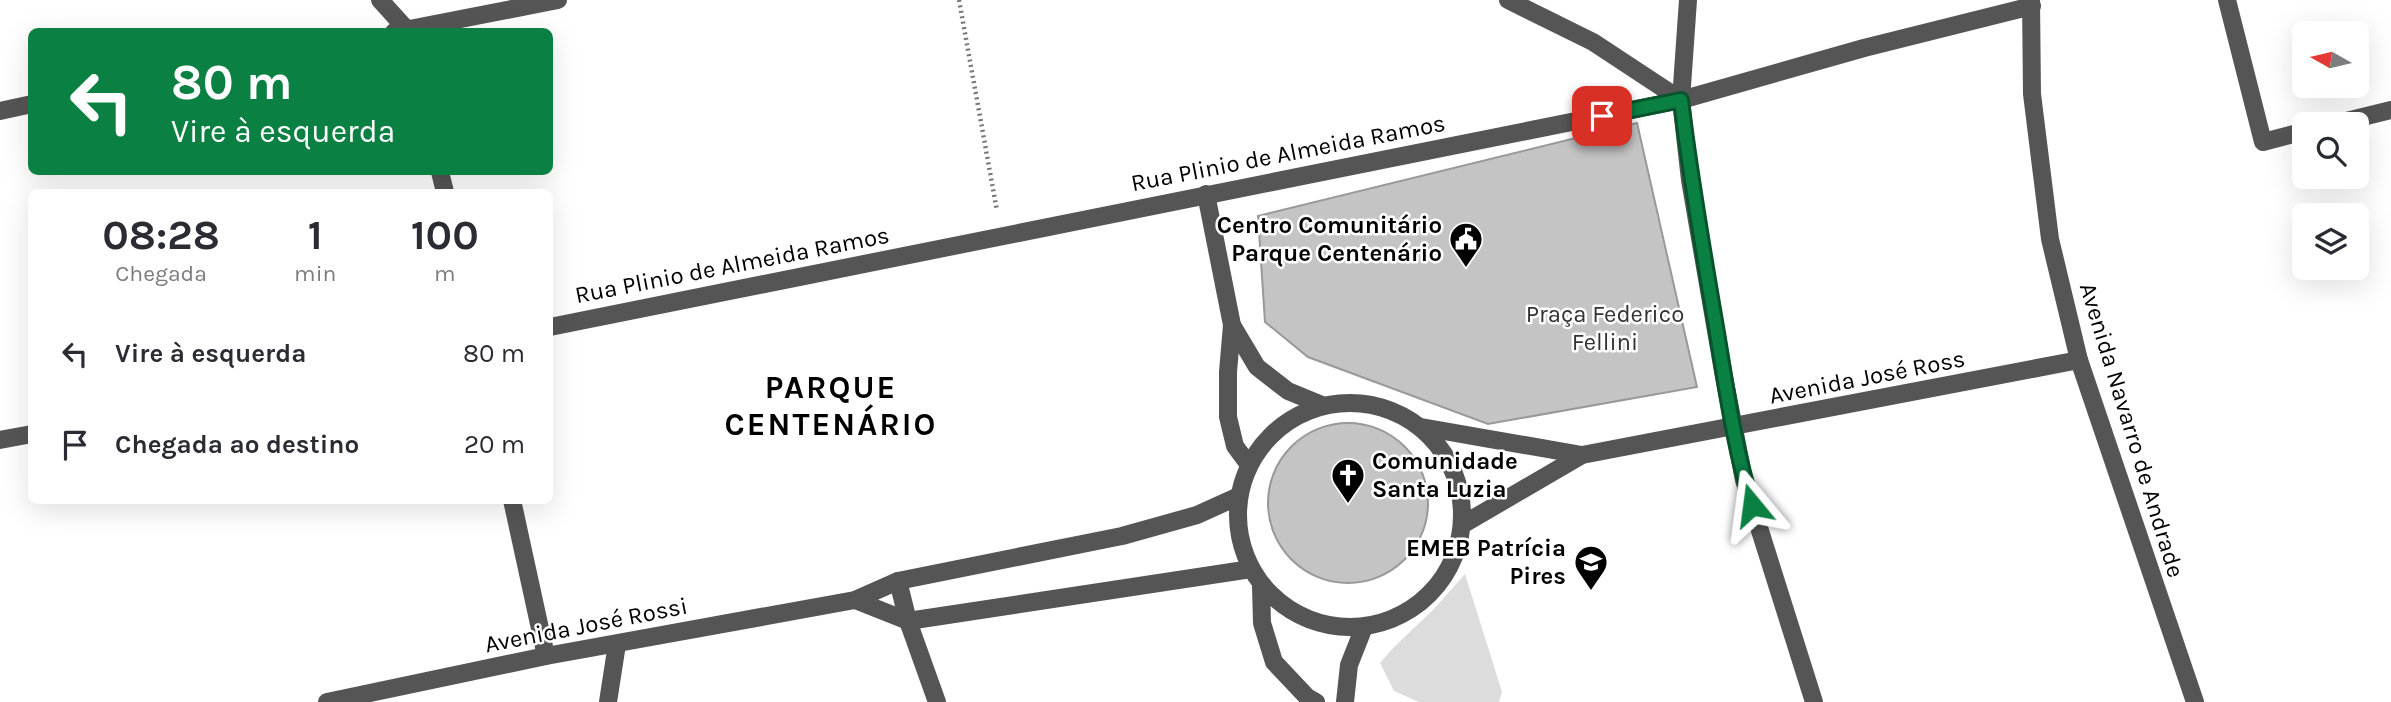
<!DOCTYPE html>
<html lang="pt">
<head>
<meta charset="utf-8">
<style>
  :root { --surface:#fff; --page:#f2f2f3; --text:#2b2b33; --muted:#7c7c81 }
  body { margin:0; font-family:Karla,sans-serif; background:var(--page); color:var(--text); height:100vh; display:flex; flex-direction:column; font-size:26px; white-space:nowrap }
  * { box-sizing:border-box; margin:0 }
  p { font-size:23px; color:var(--muted) }
  .icon { flex:none; width:38px; height:38px; fill:none; stroke:currentColor; stroke-width:2; stroke-linecap:round; stroke-linejoin:round }
  .map { position:relative; flex:1; overflow:hidden }
  .side { position:absolute; left:28px; top:189px; width:525px; height:315px; display:flex; flex-direction:column; background:var(--surface); border-radius:10px; box-shadow:0 7px 28px #0002 }
  .side>* { flex:none }
  .banner { position:absolute; left:28px; top:28px; width:525px; height:147px; border-radius:10px; box-shadow:0 7px 28px #0002; background:#0b8043; color:#fff; overflow:hidden }
  .needle { width:46px; rotate:278deg }
  .controls { position:absolute; left:2292px; top:21px; display:grid; gap:14px }
  .controls a { display:grid; place-items:center; width:77px; height:77px; border-radius:10px; background:var(--surface); box-shadow:0 7px 28px #0002; font-size:35px }
  .pin { position:absolute; display:grid; place-items:center; width:60px; height:60px; color:#fff; margin:-30px; border-radius:14px; box-shadow:0 4px 10px #0006 }
  .me { position:absolute; width:77px; margin:-38px; rotate:344deg; stroke-linejoin:round; filter:drop-shadow(0 0 5px #0008) }
  .turn { display:flex; align-items:center; gap:24px; height:147px; padding:0 28px; font-size:32px }
  .turn .icon { width:91px; height:91px; stroke-width:2.5 }
  .turn b { display:block; font-size:49px; line-height:60px }
  .eta { display:flex; justify-content:space-evenly; align-items:center; height:119px; text-align:center }
  .eta b { font-size:42px; font-weight:700; line-height:49px }
  ul { padding:0; list-style:none }
  li { display:flex; align-items:center; gap:21px; height:91px; padding:0 28px }
  li div { flex:1 }
  li b { display:block; font-size:26px }
  li em { font-style:normal }
  .map>svg:first-child { display:block }
  .green { fill:#dcdcdc }
  .building { fill:#c4c4c4; stroke:#999; stroke-width:2 }
  .lines { fill:none; stroke-linecap:round; stroke-linejoin:round }
  .path { stroke:#777; stroke-width:4.5; stroke-dasharray:2 3.5; stroke-linecap:butt }
  .minor { stroke:#555; stroke-width:18 }
  .route-casing { stroke:#07532c; stroke-width:18 }
  .route { stroke:#0b8043; stroke-width:12 }
  .labels { text-anchor:middle; dominant-baseline:central; stroke-width:5; stroke-linejoin:round; paint-order:stroke }
  .street-label { font-size:24px; fill:#000; stroke:#fff }
  .poi-label { font-size:24px; font-weight:bold; fill:#000; stroke:#fff; text-anchor:end }
  .park-label { font-size:24px; fill:#333; stroke:#fff }
  .district-label { font-size:32px; font-weight:bold; letter-spacing:2px; fill:#000; stroke:#fff }
</style>
</head>
<body>
<div class="map">
<svg width="2391" height="702" viewBox="0 0 2391 702">
  <rect width="100%" height="100%" fill="#fff"/>
  <!-- green -->
  <path class="green" d="M1465 574 1502 692 1499 702H1419L1394 691 1380 663 1395 646 1433 610Z"/>
  <!-- building -->
  <g class="building">
    <path d="M1637 123 1697 387 1488 424 1308 357 1265 322 1258 216Z"/>
    <circle cx="1348" cy="503" r="80"/>
  </g>
  <g class="lines">
    <!-- path -->
    <path class="path" d="M959 0 997 211"/>
    <!-- minor -->
    <g class="minor">
      <path d="M380 0 409 32"/>
      <path d="M1508 0 1593 42 1681 100"/>
      <path d="M1688 0 1681 100 1690 180 1724 377 1744 480 1814 702"/>
      <path d="M2031 0 2032 94 2050 239 2079 360 2195 702"/>
      <path d="M2227 0 2263 142 2305 131"/>
      <path d="M394 32 558 0"/>
      <path d="M0 111 32 104"/>
      <path d="M2334 124 2391 110"/>
      <path d="M440 172 445 192"/>
      <path d="M1206 194 1232 325 1228 372V417L1235 446 1249 465"/>
      <path d="M1232 325 1257 367 1288 391 1322 405"/>
      <path d="M550 327 1681 100 1864 48 2032 6"/>
      <circle cx="1350" cy="515" r="112"/>
      <path d="M1421 427 1582 455"/>
      <path d="M0 440 32 434"/>
      <path d="M512 500 546 656"/>
      <path d="M1462 525 1582 455 2079 360"/>
      <path d="M898 581 908 621 937 702"/>
      <path d="M1261 586 1262 623 1274 662 1307 697 1316 702"/>
      <path d="M855 600 908 621 1251 569"/>
      <path d="M327 702 546 656 855 600 898 581 1122 536 1197 515 1239 496"/>
      <path d="M608 702 617 644"/>
      <path d="M1345 702 1349 665 1364 627"/>
    </g>
  </g>
  <g class="lines">
    <defs>
      <path id="route" d="M1602 116 1681 100C1690 176 1703 251 1716 327 1726 386 1734 447 1752 505"/>
    </defs>
    <!-- route casing -->
    <use href="#route" class="route-casing"/>
    <!-- route -->
    <use href="#route" class="route"/>
  </g>
  <!-- icons -->
  <defs>
    <symbol id="civic-pin" viewBox="-11 -11 22 30"><path d="M0 17L-7.5 6A9.5 9.5 0 1 1 7.5 6Z" fill="#000" stroke="#fff"/><path d="M-.6-6.5H3V-4.5H.6V-3L4-1V1h2V6H-6V1h2V-1L-.6-3ZM-1.2 2.5V6h2.4V2.5Z" fill="#fff"/></symbol>
    <symbol id="church-pin" viewBox="-11 -11 22 30"><path d="M0 17L-7.5 6A9.5 9.5 0 1 1 7.5 6Z" fill="#000" stroke="#fff"/><path d="M-1.2-6h2.4v3.5h3.3v2.4h-3.3V6h-2.4V-.1h-3.3v-2.4h3.3Z" fill="#fff"/></symbol>
    <symbol id="school-pin" viewBox="-11 -11 22 30"><path d="M0 17L-7.5 6A9.5 9.5 0 1 1 7.5 6Z" fill="#000" stroke="#fff"/><path d="M0-5L7-2L0 1L-7-2ZM-4 1L0 2.5L4 1V4Q0 6-4 4Z" fill="#fff"/></symbol>
  </defs>
  <g fill-rule="evenodd">
    <use href="#civic-pin" x="1447" y="220" width="38" height="52"/>
    <use href="#church-pin" x="1329" y="456" width="38" height="52"/>
    <use href="#school-pin" x="1572" y="543" width="38" height="52"/>
  </g>
  <g class="labels">
    <!-- street labels -->
    <g class="street-label">
      <text transform="translate(1288 153) rotate(-11)">Rua Plinio de Almeida Ramos</text>
      <text transform="translate(732 265) rotate(-11)">Rua Plinio de Almeida Ramos</text>
      <text transform="translate(1867 377) rotate(-11)">Avenida José Ross</text>
      <text transform="translate(2132 430) rotate(73)">Avenida Navarro de Andrade</text>
      <text transform="translate(586 625) rotate(-11)">Avenida José Rossi</text>
    </g>
    <!-- poi labels -->
    <g class="poi-label">
      <text x="1442" y="225">Centro Comunitário<tspan x="1442" dy="28">Parque Centenário</tspan></text>
      <text x="1372" y="461" text-anchor="start">Comunidade<tspan x="1372" dy="28">Santa Luzia</tspan></text>
      <text x="1566" y="548">EMEB Patrícia<tspan x="1566" dy="28">Pires</tspan></text>
    </g>
    <!-- park labels -->
    <g class="park-label">
      <text x="1605" y="314">Praça Federico<tspan x="1605" dy="28">Fellini</tspan></text>
    </g>
    <!-- district labels -->
    <g class="district-label">
      <text x="831" y="387">PARQUE<tspan x="831" dy="37">CENTENÁRIO</tspan></text>
    </g>
  </g>
</svg>
<div class="controls">
<a><svg class="needle" viewBox="-14 -14 28 28"><path d="M0-13l5 13h-10z" fill="#e53935"/><path d="M0 13l5-13h-10z" fill="#7c7c81"/></svg></a>
<a><svg class="icon" aria-label="search" viewBox="0 0 24 24"><circle cx="10" cy="10" r="6"/><path d="M15 15l6 6"/></svg></a>
<a><svg class="icon" aria-label="layers" viewBox="0 0 24 24"><path d="M12 4l9 5-9 5-9-5zM3 14l9 5 9-5"/></svg></a>
</div>
<div class="pin" style="left:1602px;top:116px;background:#d93025"><svg class="icon" aria-label="arrive" viewBox="0 0 24 24"><path d="M6 21V4h12l-3 4 3 4H6"/></svg></div>
<svg class="me" style="left:1752px;top:505px" viewBox="-20 -20 40 40"><path d="M0-17L14 15 0 8-14 15z" fill="#0b8043" stroke="#fff" stroke-width="4"/></svg>
<div class="banner">
<div class="turn"><svg class="icon" aria-label="left" viewBox="0 0 24 24"><path d="M17 20v-9H6M10 6l-5 5 5 5"/></svg><div><b>80 m</b>Vire à esquerda</div></div>
</div>
<section class="side">
<div class="eta">
<div><b>08:28</b><p>Chegada</p></div>
<div><b>1</b><p>min</p></div>
<div><b>100</b><p>m</p></div>
</div>
<ul>
<li><svg class="icon" aria-label="left" viewBox="0 0 24 24"><path d="M17 20v-9H6M10 6l-5 5 5 5"/></svg><div><b>Vire à esquerda</b></div><em>80 m</em></li>
<li><svg class="icon" aria-label="arrive" viewBox="0 0 24 24"><path d="M6 21V4h12l-3 4 3 4H6"/></svg><div><b>Chegada ao destino</b></div><em>20 m</em></li>
</ul>
</section>
</div>
</body>
</html>
